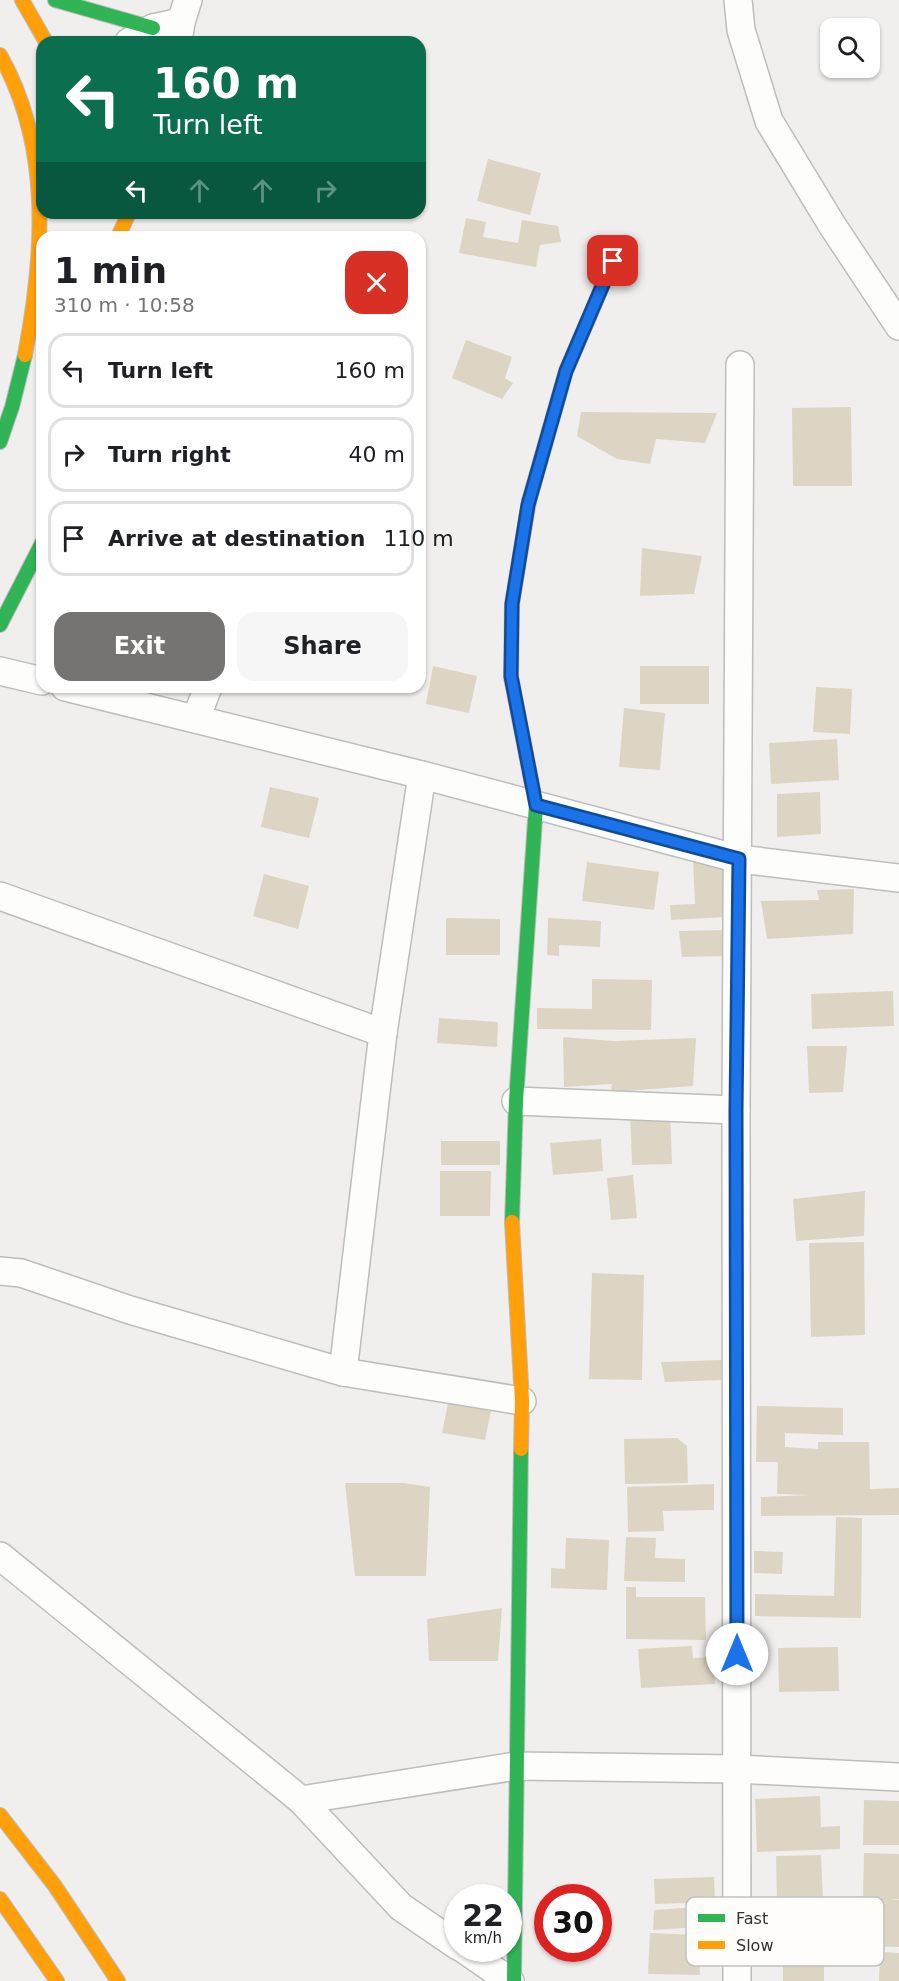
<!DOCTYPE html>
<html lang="en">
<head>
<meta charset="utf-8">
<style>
  :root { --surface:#fff; --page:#f6f6f6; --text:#202124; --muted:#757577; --line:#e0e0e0; --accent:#757473 }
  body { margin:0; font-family:"DejaVu Sans",sans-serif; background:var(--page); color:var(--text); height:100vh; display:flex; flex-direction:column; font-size:22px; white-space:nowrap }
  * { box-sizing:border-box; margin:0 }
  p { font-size:20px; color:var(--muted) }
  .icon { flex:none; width:33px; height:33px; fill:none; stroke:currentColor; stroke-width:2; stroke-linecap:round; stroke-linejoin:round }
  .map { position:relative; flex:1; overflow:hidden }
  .sheet { position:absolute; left:36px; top:231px; width:390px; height:462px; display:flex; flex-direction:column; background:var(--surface); border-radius:18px; box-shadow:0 2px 4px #0004 }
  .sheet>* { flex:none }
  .top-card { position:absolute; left:36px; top:36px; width:390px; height:183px; border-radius:18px; box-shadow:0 2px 4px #0004; background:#0b6e4f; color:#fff; overflow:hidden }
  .buttons { position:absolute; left:820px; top:18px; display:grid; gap:12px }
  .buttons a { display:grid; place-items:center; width:60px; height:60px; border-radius:12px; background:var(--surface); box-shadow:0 2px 4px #0004; font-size:30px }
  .speed { position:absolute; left:444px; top:1884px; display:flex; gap:12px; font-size:30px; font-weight:700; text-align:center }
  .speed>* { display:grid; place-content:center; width:78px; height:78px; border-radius:50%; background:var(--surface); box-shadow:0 2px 4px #0004; line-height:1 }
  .speed small { font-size:15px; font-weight:400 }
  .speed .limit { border:9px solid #d22; background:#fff; color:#111 }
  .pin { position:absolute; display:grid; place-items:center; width:51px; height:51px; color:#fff; margin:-26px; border-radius:12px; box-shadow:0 3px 9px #0006 }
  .me { position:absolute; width:66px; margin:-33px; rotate:0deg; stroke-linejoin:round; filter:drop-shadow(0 0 4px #0008) }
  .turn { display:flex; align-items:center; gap:21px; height:126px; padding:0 18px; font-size:27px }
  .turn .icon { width:78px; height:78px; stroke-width:2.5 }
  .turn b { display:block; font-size:42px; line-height:51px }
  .lanes { display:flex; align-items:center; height:57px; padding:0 18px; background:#0003; justify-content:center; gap:30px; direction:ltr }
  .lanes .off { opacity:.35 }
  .round { display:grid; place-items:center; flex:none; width:63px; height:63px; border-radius:18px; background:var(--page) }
  .head { display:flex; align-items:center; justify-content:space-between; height:102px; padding:0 18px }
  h1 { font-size:36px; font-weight:700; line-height:45px }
  .primary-button { display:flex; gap:12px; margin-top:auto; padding:12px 18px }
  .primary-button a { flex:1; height:69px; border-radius:18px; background:var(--accent); color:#fff; font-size:24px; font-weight:700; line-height:69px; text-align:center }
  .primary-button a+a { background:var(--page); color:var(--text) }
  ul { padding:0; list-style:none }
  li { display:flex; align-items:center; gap:18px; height:75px; margin:0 12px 9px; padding:0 6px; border:3px solid var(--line); border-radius:18px }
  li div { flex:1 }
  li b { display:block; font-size:22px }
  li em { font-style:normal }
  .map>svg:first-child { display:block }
  .building { fill:#ddd5c3 }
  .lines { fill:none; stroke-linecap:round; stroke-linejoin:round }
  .street-casing { stroke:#bdbdbc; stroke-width:30 }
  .fast-casing { stroke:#bdbdbc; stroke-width:16 }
  .slow-casing { stroke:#bdbdbc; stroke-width:16 }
  .street { stroke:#fdfdfc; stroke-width:27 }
  .fast { stroke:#30b455; stroke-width:14 }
  .slow { stroke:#ff9f0a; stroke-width:14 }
  .route-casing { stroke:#114b97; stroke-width:15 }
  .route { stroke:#1a73e8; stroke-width:10 }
  .key { fill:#fffdfa; stroke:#c2c0be; stroke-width:1.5 }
  .key-label { font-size:16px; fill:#333231 }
</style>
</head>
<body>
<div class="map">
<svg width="899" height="1981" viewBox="0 0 899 1981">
  <rect width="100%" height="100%" fill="#f0efed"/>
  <!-- building -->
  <g class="building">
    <path d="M488 159 541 173 530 215 477 201Z"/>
    <path d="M466 218 486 222 483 237 518 243 522 220 558 226 561 242 540 245 536 267 459 253Z"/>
    <path d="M466 340 512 357 505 378 513 383 502 399 452 378Z"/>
    <path d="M851 407 852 486H793L792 408Z"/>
    <path d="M581 412 717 413 705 443 656 439 650 464 617 459 577 436Z"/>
    <path d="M642 548 702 556 694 594 640 596Z"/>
    <path d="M433 666 477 676 469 713 426 704Z"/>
    <rect x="640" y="666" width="69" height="38"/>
    <path d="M816 687 852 689 850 734 813 732Z"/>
    <path d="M624 708 665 713 660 770 619 767Z"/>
    <path d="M837 739 839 780 771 784 769 743Z"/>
    <path d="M270 787 319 798 309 838 261 827Z"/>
    <path d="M820 792 821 834 777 837V794Z"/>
    <path d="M723 858 726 917 671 920 670 905 695 904 693 859Z"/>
    <path d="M587 862 659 872 654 910 582 901Z"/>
    <path d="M264 874 309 886 298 929 253 916Z"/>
    <path d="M854 889 853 934 767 939 761 901 819 900 817 890Z"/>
    <path d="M446 918 500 919V955H446Z"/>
    <path d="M548 918 601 921 600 947 559 945V956L547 955Z"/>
    <path d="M729 930 727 956 682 957 679 931Z"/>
    <path d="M592 979 652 980 651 1030 537 1029V1008L592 1009Z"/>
    <path d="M893 991 894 1026 812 1029 811 994Z"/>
    <path d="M439 1018 498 1022 497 1047 437 1043Z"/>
    <path d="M563 1037 614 1041 696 1038 693 1086 611 1092 612 1084 564 1087Z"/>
    <path d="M807 1046H847L843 1092 809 1093Z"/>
    <path d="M670 1109 672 1164 632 1165 630 1111Z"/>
    <path d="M601 1139 603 1171 553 1175 550 1143Z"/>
    <rect x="441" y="1141" width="59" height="24"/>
    <path d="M440 1171H491L490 1216H440Z"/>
    <path d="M633 1175 637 1218 611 1220 607 1178Z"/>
    <path d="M865 1191 864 1236 796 1241 793 1199Z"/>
    <path d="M864 1242 865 1335 811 1337 809 1243Z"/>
    <path d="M592 1273 644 1275 642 1380 589 1379Z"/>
    <path d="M722 1360 721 1380 665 1382 661 1362Z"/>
    <path d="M448 1403 491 1411 485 1440 442 1433Z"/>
    <path d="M757 1406 843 1408V1435L785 1433V1447L818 1449V1442H869L870 1489 899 1488V1515L761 1516V1497L811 1495 777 1494 778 1462H756Z"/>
    <path d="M677 1438 687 1446 688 1483 625 1484 624 1439Z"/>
    <path d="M345 1483H404L430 1487 426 1576H355Z"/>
    <path d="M714 1484V1510L663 1511 664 1531 628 1532 627 1487Z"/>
    <path d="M836 1517 862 1518 861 1618 755 1616V1594L834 1596Z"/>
    <path d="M626 1537 656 1538 655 1558 685 1559V1582L624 1581Z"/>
    <path d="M566 1538 609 1540 607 1590 551 1588V1568L565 1569Z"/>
    <path d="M754 1551 783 1552 782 1574 754 1573Z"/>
    <path d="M626 1587H636V1597H705L706 1640 626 1639Z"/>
    <path d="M502 1608 498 1661H429L427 1619Z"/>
    <path d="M692 1646 693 1658 713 1657 715 1684 641 1688 638 1649Z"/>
    <path d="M838 1647 839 1691 779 1692 778 1648Z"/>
    <path d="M820 1796 821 1827 840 1826V1849L757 1852 755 1799Z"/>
    <path d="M864 1800 899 1801V1845H863Z"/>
    <path d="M864 1853 899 1854V1899H890L899 1900V1947L869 1946 871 1898H863Z"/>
    <path d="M821 1855 823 1900 777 1902 776 1856Z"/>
    <path d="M714 1877 715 1902 655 1904 654 1879Z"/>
    <path d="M715 1906 717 1926 653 1930 654 1910Z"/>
    <path d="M650 1933 698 1935 700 1975 648 1974Z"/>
    <path d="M880 1952 899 1953V1981H879Z"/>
    <rect x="783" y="1954" width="41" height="27"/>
  </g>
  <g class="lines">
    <defs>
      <g id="street">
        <path d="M738 0 741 30 769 121 832 225 899 326"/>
        <path d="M129 42 153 28 181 22"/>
        <path d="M178 42 181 22 188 0"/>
        <path d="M0 671 42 681"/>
        <path d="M65 687 422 775 739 859 899 878"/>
        <path d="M196 719 208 687"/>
        <path d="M0 896 383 1033"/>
        <path d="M516 1101 736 1110"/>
        <path d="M0 1271 21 1273 130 1310 343 1372 522 1401"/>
        <path d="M343 1372 383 1033 422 775"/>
        <path d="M0 1556 301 1800 401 1907 458 1946"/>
        <path d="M301 1800 516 1766 736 1769 899 1777"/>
        <path d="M462 1948 510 1981"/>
        <path d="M737 1981 736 1110 740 365"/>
      </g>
      <g id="fast">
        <path d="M55 0 153 28"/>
        <path d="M0 442 12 407 25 355"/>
        <path d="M529 501 566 371 613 261"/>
        <path d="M0 625 42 543"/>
        <path d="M512 1222 516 1101 536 805 526 754"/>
        <path d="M514 1981 521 1449"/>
      </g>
      <g id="slow">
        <path d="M22 0 46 42"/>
        <path d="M0 55C52 147 44 255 25 355"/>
        <path d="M118 237 129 213"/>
        <path d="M526 754 511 677 512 604 529 501"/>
        <path d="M512 1222 522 1401 521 1449"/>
        <path d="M0 1815 55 1886 118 1981"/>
        <path d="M0 1899 57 1981"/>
      </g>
    </defs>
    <!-- street casing -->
    <use href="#street" class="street-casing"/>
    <!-- fast casing -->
    <use href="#fast" class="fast-casing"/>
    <!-- slow casing -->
    <use href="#slow" class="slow-casing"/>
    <!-- street -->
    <use href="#street" class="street"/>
    <!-- fast -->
    <use href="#fast" class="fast"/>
    <!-- slow -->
    <use href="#slow" class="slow"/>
  </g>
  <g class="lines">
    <defs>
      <path id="route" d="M613 261 566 371 528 505 512 604 511 676 536 805 739 859 736 1110 737 1654"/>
    </defs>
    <!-- route casing -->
    <use href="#route" class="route-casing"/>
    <!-- route -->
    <use href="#route" class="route"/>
  </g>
  <!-- legend -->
  <rect x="686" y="1897" width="198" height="69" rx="9" class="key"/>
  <rect x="698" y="1914" width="27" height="8" fill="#30b455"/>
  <rect x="698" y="1941" width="27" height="8" fill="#ff9f0a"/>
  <g class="key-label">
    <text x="736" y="1924">Fast</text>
    <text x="736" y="1951">Slow</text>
  </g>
</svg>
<div class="buttons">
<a><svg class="icon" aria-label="search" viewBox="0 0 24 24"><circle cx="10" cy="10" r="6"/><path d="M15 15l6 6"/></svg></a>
</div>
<div class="speed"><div>22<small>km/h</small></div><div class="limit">30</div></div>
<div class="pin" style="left:613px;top:261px;background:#d93025"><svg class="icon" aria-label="arrive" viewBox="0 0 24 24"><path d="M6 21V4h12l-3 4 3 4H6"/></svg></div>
<svg class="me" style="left:737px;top:1654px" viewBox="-20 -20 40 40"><circle r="19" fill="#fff"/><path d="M0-13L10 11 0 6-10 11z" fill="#1a73e8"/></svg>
<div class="top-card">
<div class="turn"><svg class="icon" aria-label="left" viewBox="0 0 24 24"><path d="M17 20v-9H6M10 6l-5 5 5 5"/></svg><div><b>160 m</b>Turn left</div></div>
<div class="lanes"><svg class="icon" aria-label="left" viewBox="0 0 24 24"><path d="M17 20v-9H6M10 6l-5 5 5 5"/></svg><svg class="icon off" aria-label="ahead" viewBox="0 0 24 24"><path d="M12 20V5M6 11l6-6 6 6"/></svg><svg class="icon off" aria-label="ahead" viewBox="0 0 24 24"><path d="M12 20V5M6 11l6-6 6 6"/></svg><svg class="icon off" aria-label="right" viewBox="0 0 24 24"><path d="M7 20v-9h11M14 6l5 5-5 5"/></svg></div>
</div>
<section class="sheet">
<div class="head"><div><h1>1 min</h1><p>310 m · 10:58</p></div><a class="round" style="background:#d93025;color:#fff"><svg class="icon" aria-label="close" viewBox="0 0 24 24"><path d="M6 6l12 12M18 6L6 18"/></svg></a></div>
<ul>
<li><svg class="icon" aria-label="left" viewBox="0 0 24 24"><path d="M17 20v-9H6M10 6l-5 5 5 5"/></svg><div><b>Turn left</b></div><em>160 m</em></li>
<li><svg class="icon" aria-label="right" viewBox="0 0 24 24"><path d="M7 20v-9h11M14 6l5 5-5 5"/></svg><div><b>Turn right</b></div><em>40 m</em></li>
<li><svg class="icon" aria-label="arrive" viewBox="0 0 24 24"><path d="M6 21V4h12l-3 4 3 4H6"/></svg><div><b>Arrive at destination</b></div><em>110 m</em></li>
</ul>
<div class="primary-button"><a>Exit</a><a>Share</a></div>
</section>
</div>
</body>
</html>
